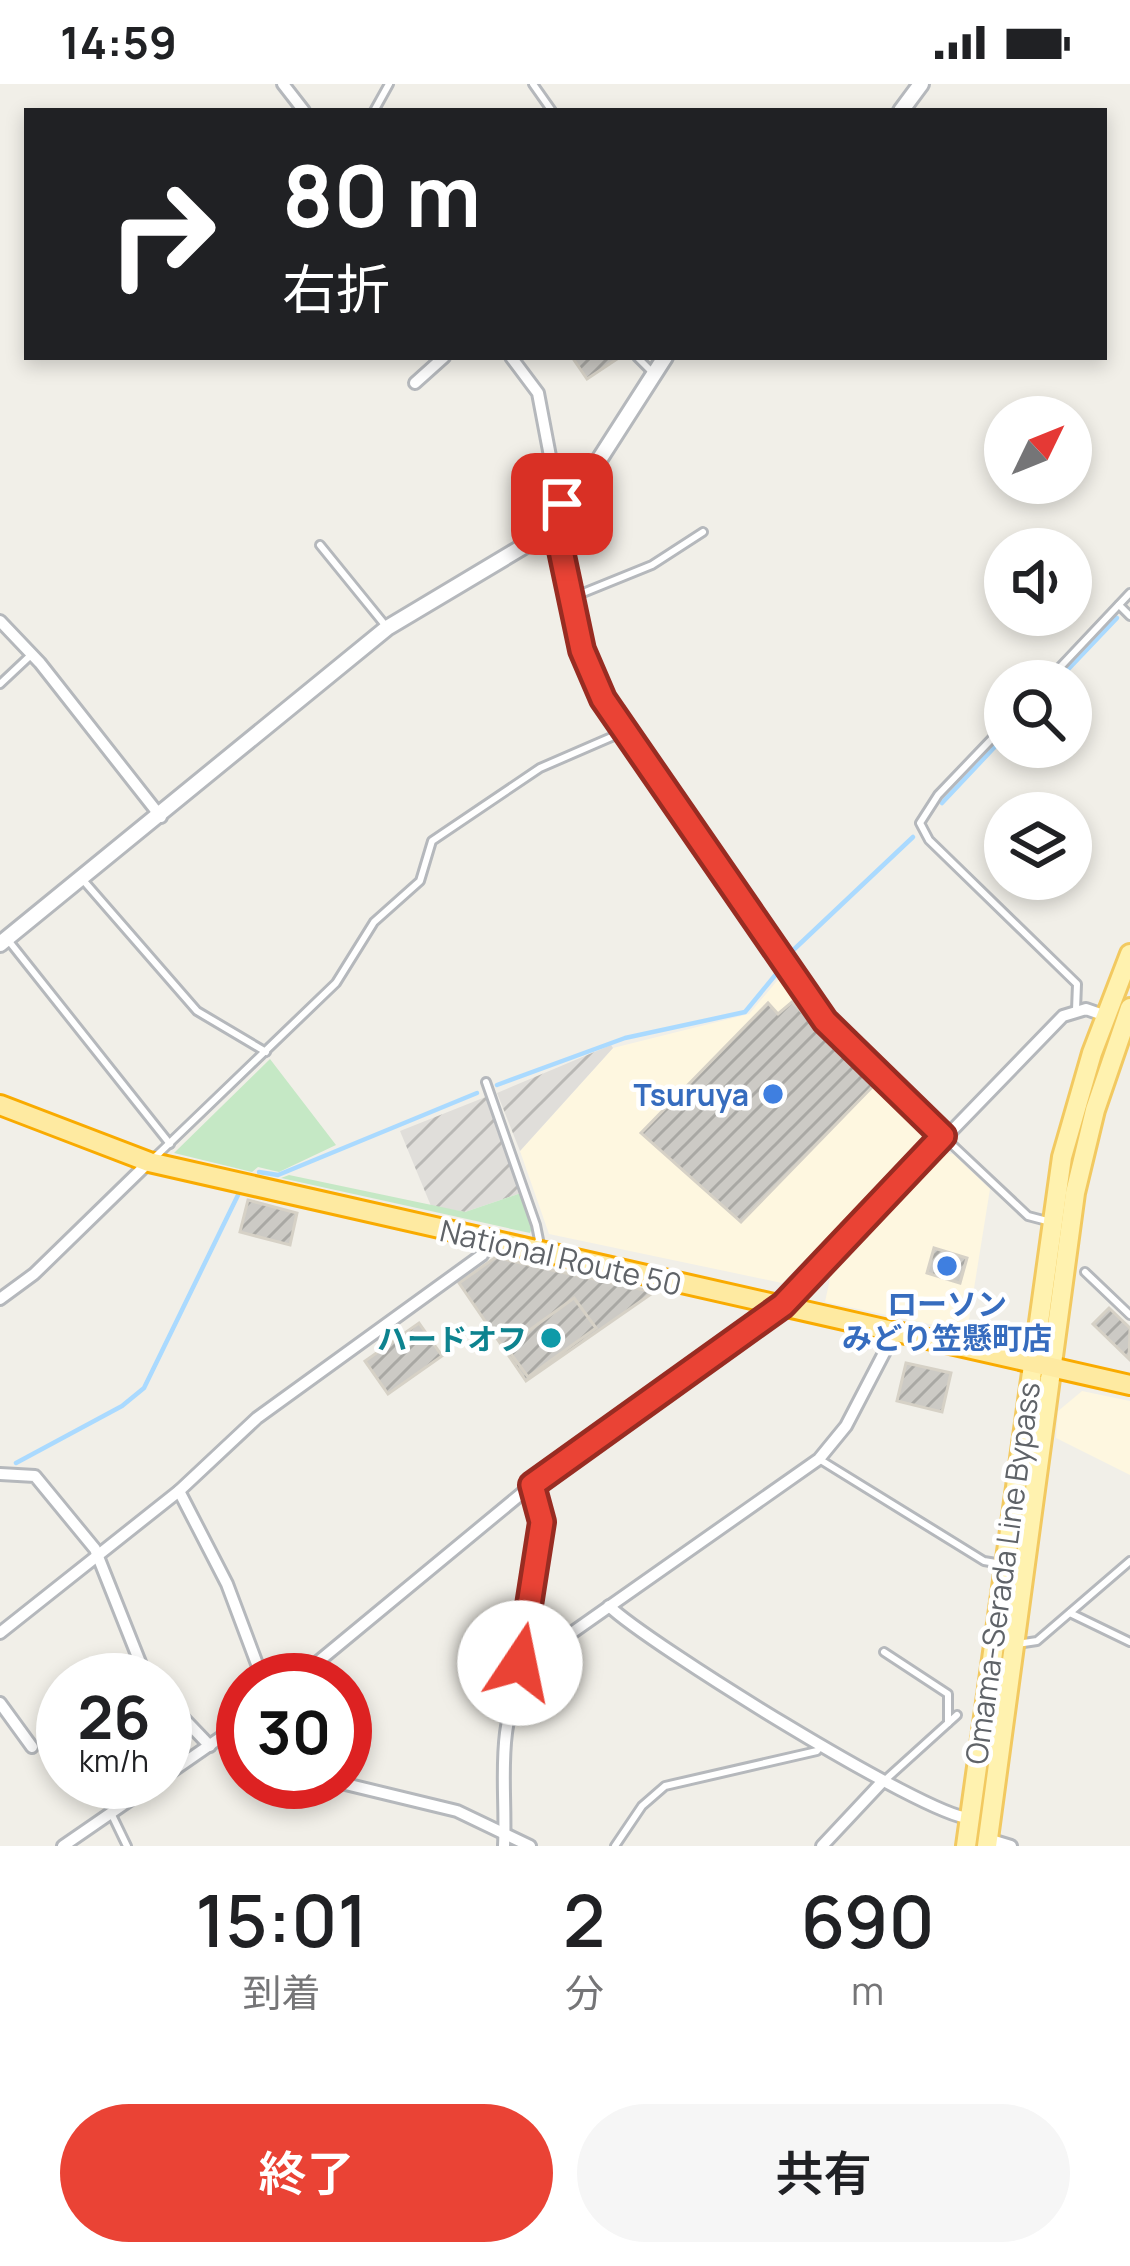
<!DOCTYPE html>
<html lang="ja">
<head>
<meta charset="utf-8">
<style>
  :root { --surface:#fff; --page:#f6f6f6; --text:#202124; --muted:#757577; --accent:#ea4335 }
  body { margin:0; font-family:Manrope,"Noto Sans JP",sans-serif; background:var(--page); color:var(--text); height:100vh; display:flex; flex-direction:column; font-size:45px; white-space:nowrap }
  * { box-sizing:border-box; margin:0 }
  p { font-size:39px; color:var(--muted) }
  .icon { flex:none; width:66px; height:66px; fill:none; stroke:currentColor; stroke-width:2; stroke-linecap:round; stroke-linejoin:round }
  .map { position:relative; height:1762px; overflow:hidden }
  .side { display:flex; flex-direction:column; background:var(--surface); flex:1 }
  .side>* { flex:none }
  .hud { position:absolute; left:24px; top:24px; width:1083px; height:252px; border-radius:0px; box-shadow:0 6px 18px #0003; background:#202124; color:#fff; overflow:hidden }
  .needle { width:78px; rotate:47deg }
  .fabs { position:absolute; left:984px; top:312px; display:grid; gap:24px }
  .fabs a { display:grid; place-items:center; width:108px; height:108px; border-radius:50%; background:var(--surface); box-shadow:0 6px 18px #0003; font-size:60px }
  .speed { position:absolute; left:36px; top:1569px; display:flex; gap:24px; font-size:60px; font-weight:700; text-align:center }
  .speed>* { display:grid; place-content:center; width:156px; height:156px; border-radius:50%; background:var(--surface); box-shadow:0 6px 18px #0003; line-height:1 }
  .speed small { font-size:30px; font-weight:400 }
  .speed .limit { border:18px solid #d22; background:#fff; color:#111 }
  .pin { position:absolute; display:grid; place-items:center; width:102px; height:102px; color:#fff; margin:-51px; border-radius:24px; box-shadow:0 6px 18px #0006 }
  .me { position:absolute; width:132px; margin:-66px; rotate:11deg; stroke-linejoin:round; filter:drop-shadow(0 0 9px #0008) }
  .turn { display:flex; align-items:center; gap:42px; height:252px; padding:0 60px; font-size:54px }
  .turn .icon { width:156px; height:156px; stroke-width:2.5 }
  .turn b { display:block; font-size:84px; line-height:102px }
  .eta { display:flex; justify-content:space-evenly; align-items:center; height:204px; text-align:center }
  .eta b { font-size:72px; font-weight:600; line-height:84px }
  .cta { display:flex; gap:24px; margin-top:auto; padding:24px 60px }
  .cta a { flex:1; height:138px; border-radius:72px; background:var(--accent); color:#fff; font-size:48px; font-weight:600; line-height:138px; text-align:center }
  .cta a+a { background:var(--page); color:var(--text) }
  .status { display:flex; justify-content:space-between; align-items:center; height:84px; padding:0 60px; background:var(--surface); direction:ltr }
  .status svg { height:33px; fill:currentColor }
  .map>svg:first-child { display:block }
  .commercial { fill:#fef7e0 }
  .industrial { fill:url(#industrial-furrows) }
  .green { fill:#c5e8c5 }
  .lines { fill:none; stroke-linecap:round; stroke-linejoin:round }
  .stream { stroke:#aadaff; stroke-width:4.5 }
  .building { fill:url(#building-hatch); stroke:#d6d1c6; stroke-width:3 }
  .service-casing { stroke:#b5b8bc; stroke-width:12 }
  .minor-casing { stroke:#b5b8bc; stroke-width:16 }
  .tertiary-casing { stroke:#b5b8bc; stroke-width:20 }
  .primary-casing { stroke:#f2c960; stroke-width:24 }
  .trunk-casing { stroke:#f9ab00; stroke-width:24 }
  .service { stroke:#fff; stroke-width:6 }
  .minor { stroke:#fff; stroke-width:10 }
  .tertiary { stroke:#fff; stroke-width:14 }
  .primary { stroke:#fff2af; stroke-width:18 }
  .trunk { stroke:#feeaa1; stroke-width:18 }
  .route-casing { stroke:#982c22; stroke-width:30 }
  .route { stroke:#ea4335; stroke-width:21 }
  .shop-dot { fill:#3f7fe0; stroke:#fff; stroke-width:4.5 }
  .culture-dot { fill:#0f9aa8; stroke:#fff; stroke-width:4.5 }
  .labels { text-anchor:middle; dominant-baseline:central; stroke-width:9; stroke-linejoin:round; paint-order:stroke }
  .shop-label { font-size:30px; font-weight:bold; fill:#366cbe; stroke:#fff; text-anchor:end }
  .street-label { font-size:30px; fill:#5f6368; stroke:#fff }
  .culture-label { font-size:30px; font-weight:bold; fill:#0d838f; stroke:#fff; text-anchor:end }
</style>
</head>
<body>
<div class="status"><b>14:59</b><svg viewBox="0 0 49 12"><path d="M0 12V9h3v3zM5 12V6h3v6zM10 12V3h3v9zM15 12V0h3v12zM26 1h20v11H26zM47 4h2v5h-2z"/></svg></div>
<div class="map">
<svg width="1130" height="1762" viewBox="0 0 1130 1762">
  <defs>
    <pattern id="industrial-furrows" width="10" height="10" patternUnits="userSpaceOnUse" patternTransform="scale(3)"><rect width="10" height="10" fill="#e0deda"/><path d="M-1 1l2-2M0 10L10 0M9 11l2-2" fill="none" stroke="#b9b8b5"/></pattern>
    <pattern id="building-hatch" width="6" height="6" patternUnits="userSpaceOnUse" patternTransform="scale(3)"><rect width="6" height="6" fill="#cccac5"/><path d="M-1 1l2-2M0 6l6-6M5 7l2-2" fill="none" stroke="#a9a8a4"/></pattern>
  </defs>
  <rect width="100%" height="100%" fill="#f1efe8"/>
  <!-- commercial -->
  <g class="commercial">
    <path d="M782 891 839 963 927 1045V1052L782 1199 549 1150 520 1067 613 964 749 930Z"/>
    <path d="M942 1069 953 1070 990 1105 967 1248 825 1218 832 1185Z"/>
    <path d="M1082 1307 1130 1317V1391L1056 1354 1058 1327Z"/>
  </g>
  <!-- industrial -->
  <g class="industrial">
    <path d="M611 961 613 964 520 1067 497 1009Z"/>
    <path d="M488 1012 521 1109 465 1128 431 1122 400 1047Z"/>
  </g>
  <!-- green -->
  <g class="green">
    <path d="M270 975 336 1061 279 1088 258 1083 252 1088 174 1069Z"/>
    <path d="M289 1091 465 1128 521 1109 532 1144 530 1149 281 1094Z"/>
  </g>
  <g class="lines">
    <!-- stream -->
    <g class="stream">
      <path d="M1057 597 1117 534"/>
      <path d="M942 719 1005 652"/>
      <path d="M787 872 913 753"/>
      <path d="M497 1001 625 954 745 928 777 889"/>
      <path d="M259 1088 278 1091 477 1009"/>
      <path d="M16 1379 122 1322 144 1304 238 1111"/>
    </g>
  </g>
  <!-- building -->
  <g class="building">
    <path d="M572 273H620L587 295Z"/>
    <path d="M792 918 874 1001 741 1138 641 1049 768 919 778 930Z"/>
    <path d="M248 1116 297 1129 290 1161 240 1148Z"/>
    <path d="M934 1164 967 1174 960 1199 927 1189Z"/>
    <path d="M496 1173 529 1181 654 1208 526 1297 459 1199Z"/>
    <path d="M574 1214 596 1244 528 1293 506 1263Z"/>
    <path d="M1109 1224 1130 1244 1129 1275 1093 1240Z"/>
    <path d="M419 1239 442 1272 388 1310 365 1277Z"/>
    <path d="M906 1279 951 1289 942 1328 897 1317Z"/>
  </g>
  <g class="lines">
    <defs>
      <g id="service">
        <path d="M533 0 552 27"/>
        <path d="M374 27 389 0"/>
        <path d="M637 273 653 289"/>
        <path d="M320 461 385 541"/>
        <path d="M573 513 652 481 703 448"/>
        <path d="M1119 521 1130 532"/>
        <path d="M1047 597 1130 509"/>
        <path d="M0 600 32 570"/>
        <path d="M1005 641 938 711 920 739 929 756 1077 900 1076 926"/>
        <path d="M83 796 197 927 266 968"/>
        <path d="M8 856 170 1060"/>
        <path d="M486 998 536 1141 539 1156 534 1164"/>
        <path d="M943 1052 1028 1132 1047 1137"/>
        <path d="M152 1076 336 899 374 838 420 797 432 757 540 684 623 648"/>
        <path d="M1085 1188 1130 1231"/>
        <path d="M819 1375 984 1477 1002 1480"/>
        <path d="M1070 1529 1130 1558"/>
        <path d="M1017 1560 1037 1557 1130 1477"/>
        <path d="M884 1568 948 1610V1639"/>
        <path d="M884 1697 957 1631"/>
        <path d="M112 1731 127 1762"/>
        <path d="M615 1762 642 1722 665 1702 817 1667 821 1662"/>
      </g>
      <g id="minor">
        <path d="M283 0 304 27"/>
        <path d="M511 273 538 309 557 409 569 426"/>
        <path d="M415 299 444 273"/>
        <path d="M556 443 582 567 603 615 825 937 943 1052"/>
        <path d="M0 537 40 579 161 733"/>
        <path d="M0 1215 34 1190 149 1078"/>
        <path d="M0 1390 35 1392 95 1465 147 1596"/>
        <path d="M179 1407 227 1500 263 1596"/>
        <path d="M609 1522C647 1559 925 1732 969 1734"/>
        <path d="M0 1549 179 1407 257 1334 482 1171 488 1157"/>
        <path d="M520 1579 536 1574 819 1375 846 1342 895 1248"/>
        <path d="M296 1596 532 1401 783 1221 1063 932 1086 925 1106 932"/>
        <path d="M165 1615 210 1662"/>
        <path d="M0 1619 32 1663"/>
        <path d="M165 1692 243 1638"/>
        <path d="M337 1698 457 1727 530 1762"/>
        <path d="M988 1755 1011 1762"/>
        <path d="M63 1762 156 1698"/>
        <path d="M504 1762C506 1724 501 1687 506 1649 514 1589 564 1453 532 1401"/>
        <path d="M822 1762 882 1698"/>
      </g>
      <g id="tertiary">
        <path d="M901 27 921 0"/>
        <path d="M0 860 387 544 556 443 665 273"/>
      </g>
      <g id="primary">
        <path d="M966 1762 1062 1073 1092 969 1130 870"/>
        <path d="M987 1762 1075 1109 1095 1026 1130 924"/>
      </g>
      <path id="trunk" d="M0 1021 149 1078 1130 1301"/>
    </defs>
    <!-- service casing -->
    <use href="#service" class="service-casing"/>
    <!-- minor casing -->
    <use href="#minor" class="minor-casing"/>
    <!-- tertiary casing -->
    <use href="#tertiary" class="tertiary-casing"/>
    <!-- primary casing -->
    <use href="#primary" class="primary-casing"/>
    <!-- trunk casing -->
    <use href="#trunk" class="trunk-casing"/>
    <!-- service -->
    <use href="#service" class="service"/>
    <!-- minor -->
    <use href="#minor" class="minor"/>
    <!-- tertiary -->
    <use href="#tertiary" class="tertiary"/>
    <!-- primary -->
    <use href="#primary" class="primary"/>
    <!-- trunk -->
    <use href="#trunk" class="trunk"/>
  </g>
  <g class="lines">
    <defs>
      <path id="route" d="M520 1579 542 1438 532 1401 783 1221 943 1052 825 937 603 615 582 566 556 443 569 426 562 420"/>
    </defs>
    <!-- route casing -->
    <use href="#route" class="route-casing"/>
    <!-- route -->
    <use href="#route" class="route"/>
  </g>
  <!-- markers -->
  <g class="shop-dot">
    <circle cx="773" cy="1010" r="12"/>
    <circle cx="947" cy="1182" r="12"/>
  </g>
  <circle class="culture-dot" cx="551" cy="1254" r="12"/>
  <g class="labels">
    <!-- shop labels -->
    <g class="shop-label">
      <text x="749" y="1010">Tsuruya</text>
      <text x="947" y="1219" text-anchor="middle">ローソン<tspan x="947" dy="34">みどり笠懸町店</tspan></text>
    </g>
    <!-- street labels -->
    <g class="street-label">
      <text transform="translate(561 1173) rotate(13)">National Route 50</text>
      <text transform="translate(1002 1489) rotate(-82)">Omama-Serada Line Bypass</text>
    </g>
    <!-- culture labels -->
    <g class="culture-label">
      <text x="527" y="1254">ハードオフ</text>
    </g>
  </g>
</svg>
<div class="fabs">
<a><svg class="needle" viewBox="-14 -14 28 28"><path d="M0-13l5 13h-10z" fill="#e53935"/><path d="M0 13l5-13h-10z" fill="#757577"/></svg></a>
<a><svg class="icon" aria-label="sound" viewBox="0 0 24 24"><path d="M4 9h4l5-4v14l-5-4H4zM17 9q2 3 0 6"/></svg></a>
<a><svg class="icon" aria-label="search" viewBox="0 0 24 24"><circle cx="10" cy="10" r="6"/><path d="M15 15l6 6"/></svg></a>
<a><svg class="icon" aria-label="layers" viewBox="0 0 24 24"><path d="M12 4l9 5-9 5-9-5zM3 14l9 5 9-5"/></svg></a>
</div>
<div class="speed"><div>26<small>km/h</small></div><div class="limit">30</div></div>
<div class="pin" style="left:562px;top:420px;background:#d93025"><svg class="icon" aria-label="arrive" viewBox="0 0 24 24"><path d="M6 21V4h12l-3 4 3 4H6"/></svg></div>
<svg class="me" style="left:520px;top:1579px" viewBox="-20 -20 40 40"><circle r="19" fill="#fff"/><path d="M0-13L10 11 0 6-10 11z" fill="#ea4335"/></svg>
<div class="hud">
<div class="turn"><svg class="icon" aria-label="right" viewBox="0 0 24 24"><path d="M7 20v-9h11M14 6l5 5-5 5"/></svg><div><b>80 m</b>右折</div></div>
</div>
</div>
<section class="side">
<div class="eta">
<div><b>15:01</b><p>到着</p></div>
<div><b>2</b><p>分</p></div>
<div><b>690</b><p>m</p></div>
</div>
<div class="cta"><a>終了</a><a>共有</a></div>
</section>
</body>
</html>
